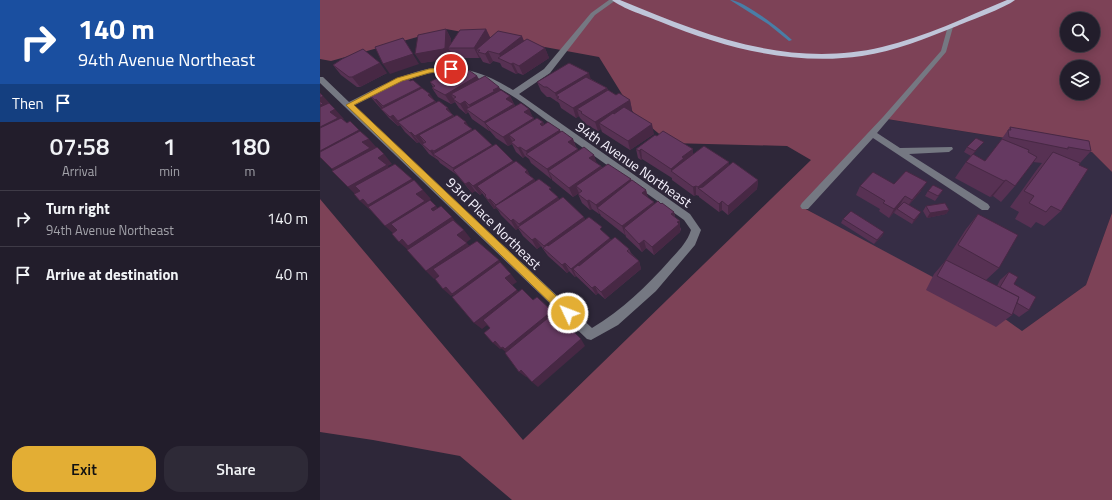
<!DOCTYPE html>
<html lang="en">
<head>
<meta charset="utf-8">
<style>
  :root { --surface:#221d2b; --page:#2e2a37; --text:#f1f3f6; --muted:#a2a2a9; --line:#3f3b47; --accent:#e3ae34 }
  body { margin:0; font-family:"Titillium Web",sans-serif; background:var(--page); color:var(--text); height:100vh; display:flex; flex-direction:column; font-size:15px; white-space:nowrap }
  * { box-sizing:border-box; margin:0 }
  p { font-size:13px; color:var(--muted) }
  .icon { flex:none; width:22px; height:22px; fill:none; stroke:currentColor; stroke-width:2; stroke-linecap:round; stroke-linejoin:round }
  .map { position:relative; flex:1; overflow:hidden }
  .details { display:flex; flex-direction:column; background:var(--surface); width:320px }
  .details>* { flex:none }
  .banner { background:#1a4fa0; color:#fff; overflow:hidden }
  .tools { position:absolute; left:740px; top:12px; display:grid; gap:8px }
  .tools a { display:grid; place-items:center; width:40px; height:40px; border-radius:50%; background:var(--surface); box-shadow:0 2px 10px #0003,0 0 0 1px var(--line); font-size:20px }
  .pin { position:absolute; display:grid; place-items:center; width:34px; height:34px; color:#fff; margin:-17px; border:2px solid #fff; border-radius:50%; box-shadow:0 1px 4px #0007 }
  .me { position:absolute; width:44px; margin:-22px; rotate:313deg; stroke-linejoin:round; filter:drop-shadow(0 0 3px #0008) }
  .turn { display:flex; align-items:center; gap:14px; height:84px; padding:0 12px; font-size:18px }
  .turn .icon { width:52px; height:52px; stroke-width:2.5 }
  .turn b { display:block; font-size:28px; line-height:34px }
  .then { display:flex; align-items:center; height:38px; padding:0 12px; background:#0003; gap:8px; font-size:15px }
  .eta { display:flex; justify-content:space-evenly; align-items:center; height:68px; text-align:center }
  .eta b { font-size:24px; font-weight:600; line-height:28px }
  .cta { display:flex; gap:8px; margin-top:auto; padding:8px 12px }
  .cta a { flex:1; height:46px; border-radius:16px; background:var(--accent); color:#111; font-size:16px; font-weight:600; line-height:46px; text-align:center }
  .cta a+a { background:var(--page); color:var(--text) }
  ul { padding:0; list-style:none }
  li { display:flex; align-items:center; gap:12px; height:56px; padding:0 12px; border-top:1px solid var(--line) }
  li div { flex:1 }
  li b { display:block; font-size:15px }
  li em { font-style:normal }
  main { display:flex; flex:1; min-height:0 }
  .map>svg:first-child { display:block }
  .built { fill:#362d45 }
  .forest { fill:#7d4257; fill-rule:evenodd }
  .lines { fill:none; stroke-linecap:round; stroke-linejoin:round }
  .stream { fill:#497da6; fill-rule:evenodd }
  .minor { fill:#757882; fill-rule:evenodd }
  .major { fill:#bfc5d9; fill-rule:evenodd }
  .wall { fill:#573153 }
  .shaded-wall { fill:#472844 }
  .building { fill:#653961; stroke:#472844 }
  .route { fill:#e3ae34; stroke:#947122 }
  .labels { text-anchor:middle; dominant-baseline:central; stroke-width:4; stroke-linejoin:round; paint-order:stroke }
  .street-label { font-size:14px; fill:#f5f1fd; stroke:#2e2739 }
</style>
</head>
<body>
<main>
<section class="details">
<div class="banner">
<div class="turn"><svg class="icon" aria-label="right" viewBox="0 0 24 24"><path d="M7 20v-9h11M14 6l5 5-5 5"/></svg><div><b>140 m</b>94th Avenue Northeast</div></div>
<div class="then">Then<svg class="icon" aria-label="arrive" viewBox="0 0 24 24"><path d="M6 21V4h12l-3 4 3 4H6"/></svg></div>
</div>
<div class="eta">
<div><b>07:58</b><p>Arrival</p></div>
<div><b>1</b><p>min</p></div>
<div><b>180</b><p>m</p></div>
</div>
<ul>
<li><svg class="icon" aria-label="right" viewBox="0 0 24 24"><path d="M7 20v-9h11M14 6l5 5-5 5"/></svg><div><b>Turn right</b><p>94th Avenue Northeast</p></div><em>140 m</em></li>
<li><svg class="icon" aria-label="arrive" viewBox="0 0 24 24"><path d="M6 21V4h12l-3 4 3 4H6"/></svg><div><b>Arrive at destination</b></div><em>40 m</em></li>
</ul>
<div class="cta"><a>Exit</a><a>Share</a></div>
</section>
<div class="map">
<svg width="792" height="500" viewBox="0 0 792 500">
  <rect width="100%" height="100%" fill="#2e2739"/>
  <!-- built -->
  <path class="built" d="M566 119 772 152 792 172V213L766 285 702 331 672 324 482 206Z"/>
  <!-- forest -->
  <path class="forest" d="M0 0H792V172L772 152 567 119 480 206 667 306 702 331 766 285 792 213V500H192L140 456 53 440 0 432V199L203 440 491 160 467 146 350 143 313 112 279 57 126 29 11 61 0 59ZM747 19H773V45H747ZM747 67H773V93H747Z"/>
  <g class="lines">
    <!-- stream -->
    <path class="stream" d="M410 0C423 0 462 30 472 40L469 41 448 24Z"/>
    <!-- minor -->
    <g class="minor">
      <path d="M289 0H296L275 15 230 73 199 94 370 214 381 230 375 245 336 291 298 325 271 340 267 339 0 83V77H3L29 102C93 70 126 49 193 90L224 69 271 13ZM119 71C172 71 212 111 252 140 289 167 327 193 364 220L371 230C367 243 358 251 350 260 327 286 302 310 272 328L33 106C61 92 88 77 119 71Z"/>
      <path d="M628 26 633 27 626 52 557 133 580 148 632 147 633 149 629 152 589 154 668 204 670 207 668 210H662L553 138 488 209H482L480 206 482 203 563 117 621 51Z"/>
    </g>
    <!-- major -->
    <path class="major" d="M292 0H300C384 35 469 69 562 47 605 37 646 17 687 0H695C685 8 651 20 637 26 607 38 575 51 542 56 474 66 404 48 341 22 329 17 301 8 292 0Z"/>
  </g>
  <!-- wall -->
  <g class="wall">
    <path d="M126 29 131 39V43L166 29 170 38 204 41 225 48 229 58 203 75 198 73 196 74 182 67 180 63 173 61 170 64 163 62 160 57 159 58H134L131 52 130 58 129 59 101 63Z"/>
    <path d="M13 65 67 73 40 87H37L21 75Z"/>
    <path d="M144 71 157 76 159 79 179 87 180 90 190 96 195 106 209 109 212 117 214 120 223 122 224 124 240 130 241 132 253 139 256 147 258 151 274 155 276 163 281 166 282 168 311 179 312 181 326 190 328 198 334 204H341L354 212 355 217 361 229 360 232 334 255 326 248 322 252 306 237 305 234V235L281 216 280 214H279L272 209 270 210 262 203 258 194 259 193 253 197 232 180V178L231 179 211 163 209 159 205 156 203 158 196 152 192 144 188 146 176 138 170 131H169L152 119 148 112 146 114 139 108 135 102 131 104 118 97 112 88 113 87 110 82Z"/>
    <path d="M271 79 287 88 288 90 296 95 310 100 312 110 310 111 334 134 310 150 282 132 281 129 278 131 264 123 263 121 260 118 259 116 256 118 241 108 239 103 230 97H227L221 91 217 82Z"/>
    <path d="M90 81 102 88 116 102 131 113 134 116 149 127 152 131 193 161 194 163 207 170 210 176 214 179 215 181 233 193 239 199 265 219 283 232 291 240 309 249 311 253 319 261 321 269 285 299 278 293 276 295 256 276 255 277 249 271 247 273 228 256 223 249 221 246 217 249 203 236 198 228 196 230 181 215 178 210 176 208 174 209 162 193 160 195 155 191 152 193 137 175 120 163 118 160 109 154 102 145 99 142 97 143 85 132 80 125 78 126 69 118 48 94Z"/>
    <path d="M690 127 771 151 760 163 759 165 741 211 724 226 716 222 711 228 695 219 699 212 690 207 718 168 722 163 713 162 695 186 681 202 673 196 670 197 635 178 646 162 651 156 644 152 647 147 660 146 653 154 665 161 676 147Z"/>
    <path d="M316 149 373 154 409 162 408 166 438 180 437 189 408 215 402 210 399 212 379 197V196L376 195 374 196 352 180V178L322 159 321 160 318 158Z"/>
    <path d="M574 184 601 191 589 205 598 217 592 224 574 213 577 209 569 218 559 211 560 209 536 195 540 186Z"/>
    <path d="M623 190 615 201 605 196 608 191Z"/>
    <path d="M606 206 629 210 626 214 607 218 603 211Z"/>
    <path d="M658 214 679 268 666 280 677 286 680 280 689 272 694 284 709 310 699 317 693 313 692 315 676 327 606 290 614 274 626 260 646 229Z"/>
    <path d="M523 219 564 232 562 236 554 244 521 223Z"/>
  </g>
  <!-- shaded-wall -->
  <g class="shaded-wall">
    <path d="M126 29 131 39V48H128L131 52 130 58 129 59 101 63 95 54Z"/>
    <path d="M166 29 171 39 156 50 160 57 159 58 154 48Z"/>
    <path d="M202 36 206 46 182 60 179 54Z"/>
    <path d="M83 38 99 64 70 74 63 64Z"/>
    <path d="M225 48 229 58 203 75 199 66Z"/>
    <path d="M168 51 173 61 170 64 165 54Z"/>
    <path d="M60 63 67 73 40 87 32 77Z"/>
    <path d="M193 63 198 73 196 74 191 64Z"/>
    <path d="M269 73 272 83 239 97 236 95 238 103 235 93Z"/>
    <path d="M157 76 162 86 136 97 131 94 135 102 131 104 125 95Z"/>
    <path d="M101 87 108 96 70 116 63 106Z"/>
    <path d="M179 87 184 97 155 115 149 105Z"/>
    <path d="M287 88 289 98 257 109 259 116 256 118 253 108Z"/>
    <path d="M0 94 3 96 24 119 20 121 0 141Z"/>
    <path d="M110 94 122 111 83 127 78 121Z"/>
    <path d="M190 96 199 114 165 123 170 131H169L164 122 186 99Z"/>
    <path d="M56 99 64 109 62 110 55 100Z"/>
    <path d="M310 100 312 110 285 126 279 123 281 129 278 131 275 122Z"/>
    <path d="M145 101 150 111 146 109 148 112 146 114 140 104Z"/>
    <path d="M128 108 139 125 99 135 105 144 102 145 95 136Z"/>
    <path d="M209 109 218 128 195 140 189 135 193 143 191 142 192 144 188 146 183 137 204 112Z"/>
    <path d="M73 115 80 125 78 126 70 117Z"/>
    <path d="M146 122 151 130 152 129 157 139 119 158 114 151Z"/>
    <path d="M223 122 227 132 220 124Z"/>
    <path d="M332 124 334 134 310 150 308 141Z"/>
    <path d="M39 130 48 139H49L57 148 21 178 12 169 3 156 0 158V151Z"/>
    <path d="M240 130 243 140 208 155 206 151Z"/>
    <path d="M91 132 99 142 97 143 90 133Z"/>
    <path d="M253 139 256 149 248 142Z"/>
    <path d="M664 142 660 146 652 156 655 151Z"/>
    <path d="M172 145 177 154 140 177 133 168Z"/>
    <path d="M200 147 205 156 203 158 198 148Z"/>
    <path d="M258 149 261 158 228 171 232 178 231 179 227 169Z"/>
    <path d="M321 149 322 159 321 160 319 151Z"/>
    <path d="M373 149V159L351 171V169L362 157Z"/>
    <path d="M112 150 118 157 113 154 117 161 110 151Z"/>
    <path d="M64 154 72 164 68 166 75 174 37 196 28 187 58 158Z"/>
    <path d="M274 155 277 164 269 158Z"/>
    <path d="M193 161 198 170 157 186 162 193 160 195 153 186Z"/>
    <path d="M409 162 408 172 383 192 378 188V196V187Z"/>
    <path d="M281 166 284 175 256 186 259 193 253 197 249 188Z"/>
    <path d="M207 170 212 179 205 172Z"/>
    <path d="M92 179 100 188 50 210 40 201Z"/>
    <path d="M214 179 219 188 179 210 176 205Z"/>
    <path d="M311 179 314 189 277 208 280 214H279L276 205Z"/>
    <path d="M438 180 437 189 408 215V206Z"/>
    <path d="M686 180 673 196 670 197 684 181Z"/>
    <path d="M149 182 155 191 152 193 145 184Z"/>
    <path d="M607 182 601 191 586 208 592 200Z"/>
    <path d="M376 186V195L374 196 373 187Z"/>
    <path d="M103 190 111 199 106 202 112 209 116 206 123 215 119 218 74 234 65 226 96 194Z"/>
    <path d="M326 190 328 199 322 193Z"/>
    <path d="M585 196 580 205 569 218 574 209Z"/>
    <path d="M238 197 242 206 204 233 199 224Z"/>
    <path d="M170 199 176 208 174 209 168 200Z"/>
    <path d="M269 200 272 209 270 210 267 201Z"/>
    <path d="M402 201V210L399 212V204Z"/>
    <path d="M334 202 335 211 304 228 305 234V235L302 226Z"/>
    <path d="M629 210 626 214 607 218 610 213Z"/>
    <path d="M354 212 355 221 351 214Z"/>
    <path d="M601 212 598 217 592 224 594 220Z"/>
    <path d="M132 217 139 226 88 250 79 242 82 239Z"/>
    <path d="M264 217 268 225 229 254 224 246Z"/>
    <path d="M193 219 199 228 196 230 191 221Z"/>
    <path d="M360 221V232L334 255 332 247Z"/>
    <path d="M144 230 151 239 144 244 137 235Z"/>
    <path d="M564 232 562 236 554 244 557 240Z"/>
    <path d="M215 238 221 246 217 249 212 240Z"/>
    <path d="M290 238 293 246 258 274 253 269 256 276 255 277 251 269Z"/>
    <path d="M324 240 326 248 322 252 319 244Z"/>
    <path d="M147 243 154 251 114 279 106 271Z"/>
    <path d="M179 260 185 268 140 301 133 295 131 296 123 289 126 287Z"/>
    <path d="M319 261 321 269 285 299 281 292Z"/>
    <path d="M245 263 249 271 247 273 242 265Z"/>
    <path d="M191 274 197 282 191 286 185 278Z"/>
    <path d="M275 286 278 293 276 295 272 288Z"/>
    <path d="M197 290 203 297 162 329 154 323Z"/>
    <path d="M232 311 237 318 192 355 188 354 181 348Z"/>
    <path d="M261 339 265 346 218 387 212 382Z"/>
    <path d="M175 341 182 348 180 349 173 343Z"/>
    <path d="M201 370 208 376 206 377 199 372Z"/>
  </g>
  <!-- building -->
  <g class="building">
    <path d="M126 29 125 48 123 49 95 54 98 35Z"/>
    <path d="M166 29 154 48H128L140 30Z"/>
    <path d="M178 31 202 36 179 54 168 51 165 54 158 52 160 50H156Z"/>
    <path d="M83 38 93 54 63 64 55 47Z"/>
    <path d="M207 39 225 48 199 66 193 63 191 64 178 58Z"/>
    <path d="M43 49 60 63 32 77H29L13 65 22 59Z"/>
    <path d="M249 63 269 73 235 93 227 87H224L217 82Z"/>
    <path d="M137 67 144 71 147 70 150 71 157 76 125 95 112 88 115 86 110 82Z"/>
    <path d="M84 76 90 81 93 80 101 87 63 106 56 99 55 100 48 94Z"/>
    <path d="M165 76 179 87 173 90 175 91 149 105 145 101 140 104 133 99 136 97 131 94Z"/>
    <path d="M266 77 287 88 253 108 237 98 239 97 236 95Z"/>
    <path d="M102 88 110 94 108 95 115 101 78 121 73 115 70 117 61 109Z"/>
    <path d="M181 90 190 96 186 99 194 104 164 122 146 109Z"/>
    <path d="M288 90 296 95 299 93 310 100 275 122 261 113 262 112 257 109Z"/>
    <path d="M0 93 3 96 0 98Z"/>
    <path d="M0 101 3 104 0 105Z"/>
    <path d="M119 101 128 108 126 109 133 115 95 136 91 132 90 133 78 122Z"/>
    <path d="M9 103 15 109 10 112 18 118 0 127V107Z"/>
    <path d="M201 103 209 109 204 112 214 118 183 137 171 129 165 123Z"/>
    <path d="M304 107 332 124 308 141 279 123 293 113 294 114Z"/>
    <path d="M137 115 146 122 144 123 152 129 114 151 112 150 110 151 102 144 106 142 99 135Z"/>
    <path d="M21 118 27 123 30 121 39 130 0 151V128Z"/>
    <path d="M217 118 223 122 220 124 222 126 228 122 240 130 206 151 200 147 198 148 191 142 195 140 189 135Z"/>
    <path d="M690 127 769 141 771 151 748 147V149L689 137 688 130H691Z"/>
    <path d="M155 129 172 145 133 168 113 154Z"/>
    <path d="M40 131 49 139 42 142 50 148 12 169 0 157V152Z"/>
    <path d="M242 131 253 139 248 142 258 149 227 169 206 154Z"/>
    <path d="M343 131 373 149 362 157 364 158 351 169 321 149 319 151 316 149 335 135 337 136Z"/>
    <path d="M656 138 664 142 655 151 647 147Z"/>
    <path d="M682 139 709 150 708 152 717 157 695 186 686 180 684 181 646 162 653 154 665 161Z"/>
    <path d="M176 144 193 161 153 186 149 182 145 184 133 170Z"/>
    <path d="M384 146 409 162 378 187 376 186 373 187 351 171Z"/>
    <path d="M57 147 64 154 58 158 67 165 28 187 12 171Z"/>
    <path d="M264 147 274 155 269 158 281 166 249 188 228 171Z"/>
    <path d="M733 152 760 163 759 165 768 169 741 211 731 206 726 212 709 203 714 196 704 191Z"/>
    <path d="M196 161 207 170 205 172 214 179 176 205 170 199 168 200 165 196 166 195 157 186Z"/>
    <path d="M413 162 438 180 408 206 402 201 399 204 378 188 383 187Z"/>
    <path d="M75 164 92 179 48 205 43 199 40 201 34 194 40 191 35 186Z"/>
    <path d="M288 164 311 179 276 205 269 200 267 201 258 194 262 191 256 186Z"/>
    <path d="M586 171 607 182 592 200 585 196 574 209 563 203 565 201 540 186 553 172 574 184Z"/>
    <path d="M219 179 231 188 229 189 238 197 199 224 193 219 191 221 175 206Z"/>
    <path d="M94 180 103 190 96 194 105 201 65 226 48 207Z"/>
    <path d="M312 180 326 190 322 193 334 202 302 226 277 208Z"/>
    <path d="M613 185 623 190 618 196 608 191Z"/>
    <path d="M243 197 264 217 224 246 215 238 212 240 198 227Z"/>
    <path d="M110 200 116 206 111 209 113 211 121 206 132 217 88 246 82 239 79 242 72 234 77 230 71 224Z"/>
    <path d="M338 201 341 204 342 203 354 212 351 214 360 221 357 222 359 224 332 247 324 240 319 244 304 228Z"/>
    <path d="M584 202 601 212 594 220 577 209Z"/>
    <path d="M625 203 629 210 610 213 606 206Z"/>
    <path d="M531 211 564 232 557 240 523 219Z"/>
    <path d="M658 214 698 235 679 268 638 245Z"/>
    <path d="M269 217 282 227 280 229 290 238 251 269 245 263 242 265 223 248 227 245 228 246Z"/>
    <path d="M133 220 144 230 137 235 147 243 106 271 87 250Z"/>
    <path d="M295 237 309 249 307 251 319 261 281 292 275 286 272 288 253 269 258 265 259 266Z"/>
    <path d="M157 241 179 260 132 294 126 287 123 289 115 279 119 276 113 269Z"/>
    <path d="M626 260 699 297 692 315 617 276Z"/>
    <path d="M180 262 191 274 185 278 197 290 154 323 132 297Z"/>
    <path d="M689 272 698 277 694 284 716 297 709 310 697 303 699 297 680 287Z"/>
    <path d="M202 289 213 300 217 297 232 311 185 349 183 347 181 348 175 341 173 343 164 333 170 328 163 320Z"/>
    <path d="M228 318 240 332 248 326 261 339 212 382 201 370 199 372 185 353Z"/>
  </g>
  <!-- route -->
  <path class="route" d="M131 67 134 69 133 70 109 73 82 81 34 105 251 310 253 313 251 316 248 317 244 316 26 105 77 78 109 69Z"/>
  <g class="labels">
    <!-- street labels -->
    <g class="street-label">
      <text transform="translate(314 164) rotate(35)">94th Avenue Northeast</text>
      <text transform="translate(174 223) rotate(44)">93rd Place Northeast</text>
    </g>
  </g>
</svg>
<div class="tools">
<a><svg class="icon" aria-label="search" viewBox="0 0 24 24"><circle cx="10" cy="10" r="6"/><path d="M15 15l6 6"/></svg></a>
<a><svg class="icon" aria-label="layers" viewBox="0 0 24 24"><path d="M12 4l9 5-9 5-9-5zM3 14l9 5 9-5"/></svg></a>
</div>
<div class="pin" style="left:131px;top:69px;background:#d93025"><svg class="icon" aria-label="arrive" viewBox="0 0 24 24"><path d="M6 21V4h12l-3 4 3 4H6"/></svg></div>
<svg class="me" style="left:248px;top:313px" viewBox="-20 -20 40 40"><circle r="17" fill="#e3ae34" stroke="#fff" stroke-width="3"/><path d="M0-11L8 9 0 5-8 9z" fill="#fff"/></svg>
</div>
</main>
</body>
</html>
